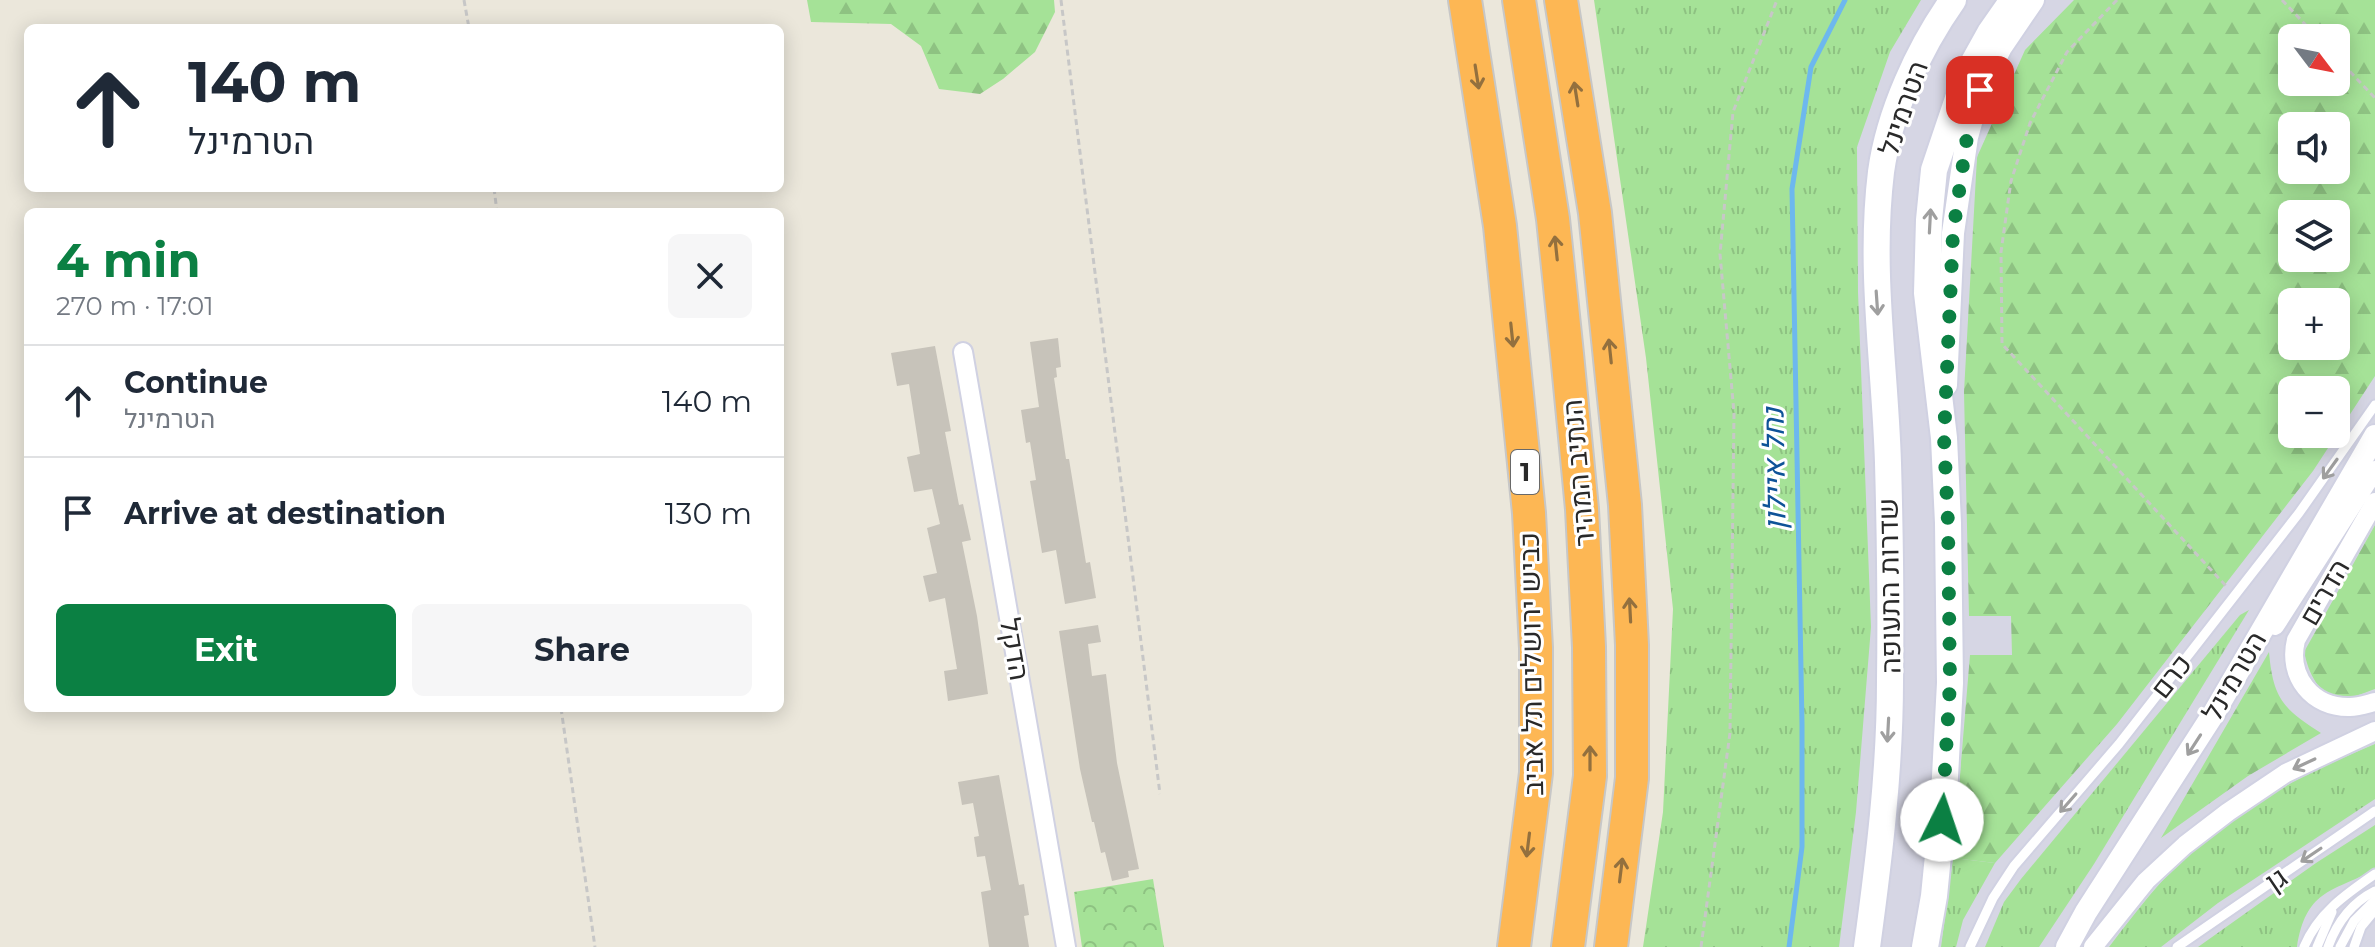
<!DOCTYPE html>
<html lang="en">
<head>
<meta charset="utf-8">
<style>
  :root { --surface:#fff; --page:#f6f6f7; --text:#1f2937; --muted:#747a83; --line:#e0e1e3; --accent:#0b8043 }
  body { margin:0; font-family:Montserrat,Heebo,sans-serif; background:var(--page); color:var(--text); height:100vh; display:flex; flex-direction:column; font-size:30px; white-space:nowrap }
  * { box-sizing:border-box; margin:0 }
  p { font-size:26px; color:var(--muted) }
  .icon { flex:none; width:44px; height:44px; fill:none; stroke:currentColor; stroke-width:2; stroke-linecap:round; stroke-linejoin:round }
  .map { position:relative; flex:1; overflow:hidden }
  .details { position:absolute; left:24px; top:208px; width:760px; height:504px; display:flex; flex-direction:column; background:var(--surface); border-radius:12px; box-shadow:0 4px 20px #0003 }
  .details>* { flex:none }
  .top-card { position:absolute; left:24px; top:24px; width:760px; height:168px; border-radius:12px; box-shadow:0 4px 20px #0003; background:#fff; color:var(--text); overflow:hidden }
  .needle { width:52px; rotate:122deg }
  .buttons { position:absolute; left:2278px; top:24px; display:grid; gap:16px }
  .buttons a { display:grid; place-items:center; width:72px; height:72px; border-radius:12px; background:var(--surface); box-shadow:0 4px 20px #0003; font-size:40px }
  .pin { position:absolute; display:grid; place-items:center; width:68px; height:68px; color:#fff; margin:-34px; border-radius:16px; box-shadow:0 4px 12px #0006 }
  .me { position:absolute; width:88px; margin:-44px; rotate:4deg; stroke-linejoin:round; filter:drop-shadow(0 0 6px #0008) }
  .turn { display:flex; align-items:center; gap:28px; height:168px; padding:0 32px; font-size:36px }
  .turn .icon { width:104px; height:104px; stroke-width:2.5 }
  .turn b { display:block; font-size:56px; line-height:68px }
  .round { display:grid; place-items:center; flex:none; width:84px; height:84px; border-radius:12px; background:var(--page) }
  .summary { display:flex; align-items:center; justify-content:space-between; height:136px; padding:0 32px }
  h1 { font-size:48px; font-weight:700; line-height:60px; color:var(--accent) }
  .cta { display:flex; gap:16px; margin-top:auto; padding:16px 32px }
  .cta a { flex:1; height:92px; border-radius:12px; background:var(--accent); color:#fff; font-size:32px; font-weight:700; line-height:92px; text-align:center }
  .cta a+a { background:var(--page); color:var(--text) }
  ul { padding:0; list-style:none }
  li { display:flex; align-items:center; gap:24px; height:112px; padding:0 32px; border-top:2px solid var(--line) }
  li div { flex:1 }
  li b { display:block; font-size:30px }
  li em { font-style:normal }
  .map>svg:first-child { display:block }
  .airport { fill:#d6d6e4; fill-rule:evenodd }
  .grass { fill:url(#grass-tufts) }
  .forest { fill:url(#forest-firs); fill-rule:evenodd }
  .park { fill:url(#park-crowns) }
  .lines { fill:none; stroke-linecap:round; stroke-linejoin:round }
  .stream { stroke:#6db8ee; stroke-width:5 }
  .building { fill:#c7c3ba }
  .service-casing { stroke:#d0d1e2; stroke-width:13 }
  .minor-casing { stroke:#d0d1e2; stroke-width:22 }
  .tertiary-casing { stroke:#d0d1e2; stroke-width:26 }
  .secondary-casing { stroke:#d0d1e2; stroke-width:30 }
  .motorway-casing { stroke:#c7c7c7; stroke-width:36 }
  .path { stroke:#c7c7c7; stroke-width:3; stroke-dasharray:6 4; stroke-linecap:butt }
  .service { stroke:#fff; stroke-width:9 }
  .minor { stroke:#fff; stroke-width:18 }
  .tertiary { stroke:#fff; stroke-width:22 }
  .secondary { stroke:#fff; stroke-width:26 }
  .motorway { stroke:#fdb754; stroke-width:32 }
  .oneway { stroke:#93703e }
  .oneway2 { stroke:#9f9f9f }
  .route { stroke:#0b8043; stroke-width:14; stroke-dasharray:0 25.2 }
  .labels { text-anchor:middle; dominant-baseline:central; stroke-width:6; stroke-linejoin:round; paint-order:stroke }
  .shield { fill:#fff; stroke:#696969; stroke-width:2 }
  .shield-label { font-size:26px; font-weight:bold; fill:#292929 }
  .street-label { font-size:28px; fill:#292929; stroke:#fff }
  .water-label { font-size:30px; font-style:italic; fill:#0e5398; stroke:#fff }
</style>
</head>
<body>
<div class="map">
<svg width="2375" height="947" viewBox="0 0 2375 947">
  <defs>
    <pattern id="grass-tufts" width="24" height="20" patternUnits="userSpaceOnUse" patternTransform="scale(2)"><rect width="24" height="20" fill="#a5e297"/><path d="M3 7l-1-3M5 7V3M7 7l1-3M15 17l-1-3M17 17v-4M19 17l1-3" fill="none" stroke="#8ec282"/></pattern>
    <pattern id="forest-firs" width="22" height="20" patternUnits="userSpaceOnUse" patternTransform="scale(2)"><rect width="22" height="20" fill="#a5e297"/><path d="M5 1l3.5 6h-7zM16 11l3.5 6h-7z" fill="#8ec282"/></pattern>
    <pattern id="park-crowns" width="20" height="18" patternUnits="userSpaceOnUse" patternTransform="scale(2)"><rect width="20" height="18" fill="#a5e297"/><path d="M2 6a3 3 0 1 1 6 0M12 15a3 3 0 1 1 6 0" fill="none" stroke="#8ec282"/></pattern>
  </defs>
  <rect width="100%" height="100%" fill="#ebe7db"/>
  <!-- airport -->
  <path class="airport" d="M1906 0H2375V947H1808L1852 87ZM2292 38H2336V82H2292ZM2292 126H2336V170H2292ZM2292 214H2336V258H2292ZM2292 302H2336V346H2292ZM2292 390H2336V434H2292Z"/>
  <!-- grass -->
  <g class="grass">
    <path d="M1594 0H1921L1890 52 1857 147 1858 292 1871 627 1856 812 1839 947H1643L1663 812 1673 609 1646 358Z"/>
    <path d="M2249 610 2094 864 2039 947H1985L2004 902 2021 879 2240 615Z"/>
    <path d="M2375 744V799L2218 903 2161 947H2109C2139 908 2169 868 2208 837 2259 797 2316 768 2375 744Z"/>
    <path d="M2375 825V870C2330 892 2306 891 2297 947H2198L2316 863Z"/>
    <path d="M1953 858 1995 863 1963 920 1956 947H1941Z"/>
  </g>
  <!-- forest -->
  <g class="forest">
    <path d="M807 0H1054L1055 12 1035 52 1003 79 980 94 939 89 921 46 891 24 811 22Z"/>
    <path d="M2074 0H2375V376L2313 471 2117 724 1995 863 1953 858 1970 655H2012L2011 616H1969L1964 392 1977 157 2025 50ZM2292 38H2336V82H2292ZM2292 126H2336V170H2292ZM2292 214H2336V258H2292ZM2292 302H2336V346H2292ZM2292 390H2336V434H2292Z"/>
    <path d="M2375 525V689C2366 692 2353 698 2343 698 2318 697 2309 673 2304 652Z"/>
    <path d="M2269 652C2273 698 2283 709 2321 733L2248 776 2161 838Z"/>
  </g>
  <!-- park -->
  <path class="park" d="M1153 879 1164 947H1082L1074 892Z"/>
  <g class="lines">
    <!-- stream -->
    <path class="stream" d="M1789 947 1802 847V724L1792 189 1811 67 1845 0"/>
  </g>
  <!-- building -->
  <g class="building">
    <path d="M1058 338 1061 367 1056 368 1057 377 1054 378 1066 459H1069L1086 563 1090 562 1096 598 1065 604 1056 550 1042 553 1030 481 1036 480 1030 442 1026 443 1021 410 1039 407 1030 342Z"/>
    <path d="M935 346 951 431 945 432 959 505 963 504 971 540 962 542 977 616 988 694 948 701 944 671 957 669 945 598 929 602 923 576 937 573 927 528 940 524 932 489 914 492 907 457 920 454 909 384 897 386 891 353Z"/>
    <path d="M1098 625 1101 642 1088 644 1092 676 1106 674 1117 763 1139 869 1128 871 1129 877 1112 881 1105 852 1101 853 1094 822H1092L1080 769 1059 631Z"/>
    <path d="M999 775 1019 885 1024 884 1029 915 1024 916 1029 947H989L981 892 991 890 985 856 977 857 974 837 979 836 973 803 962 805 958 782Z"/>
  </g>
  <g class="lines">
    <defs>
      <g id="service">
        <path d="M1970 947 1993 898 2014 866 2119 744 2299 513 2375 405"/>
        <path d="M2177 947 2375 811"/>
        <path d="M2304 947C2318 913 2346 894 2375 874"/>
        <path d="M2317 947 2332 912"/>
        <path d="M2328 947C2337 922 2351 903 2375 891"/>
        <path d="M2340 947 2354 921 2375 900"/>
        <path d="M2354 947 2361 927 2375 910"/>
      </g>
      <g id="minor">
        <path d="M963 352 1066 947"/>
        <path d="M2375 502 2296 640C2287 676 2312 708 2350 707 2358 707 2367 704 2375 702"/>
        <path d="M2275 626 2375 470"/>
        <path d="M2093 947 2146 881 2185 845 2228 812 2286 773 2375 731"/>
      </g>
      <g id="tertiary">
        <path d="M1946 385 1953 233 1967 137 1980 90 2001 47 2033 0"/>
        <path d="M2067 947 2086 912 2214 713 2375 436"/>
      </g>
      <g id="secondary">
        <path d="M1867 947C1879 859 1890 770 1890 681 1891 609 1890 535 1888 463 1885 366 1869 270 1881 172 1889 113 1919 48 1953 0"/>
        <path d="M1925 947 1934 896 1944 795 1950 683 1948 523 1944 438 1927 293 1929 220 1934 170 1965 78 1990 33 2013 0"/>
      </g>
      <g id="motorway">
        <path d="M1465 0 1500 226 1529 513 1536 648V773L1514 947"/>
        <path d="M1519 0 1553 219 1567 354 1582 509 1589 647 1590 776 1568 947"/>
        <path d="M1561 0 1595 213 1625 505 1632 645V778L1611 947"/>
      </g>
    </defs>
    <!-- service casing -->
    <use href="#service" class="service-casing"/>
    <!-- minor casing -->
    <use href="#minor" class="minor-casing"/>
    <!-- tertiary casing -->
    <use href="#tertiary" class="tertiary-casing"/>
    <!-- secondary casing -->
    <use href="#secondary" class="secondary-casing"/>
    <!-- motorway casing -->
    <use href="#motorway" class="motorway-casing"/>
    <!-- path -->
    <g class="path">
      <path d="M464 0 469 28"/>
      <path d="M1061 0 1160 794"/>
      <path d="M2117 0 2067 52 2030 123 2011 181 2001 252 2002 344 2226 586"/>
      <path d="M2282 0 2318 38"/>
      <path d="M2336 57 2375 98"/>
      <path d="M494 188 497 212"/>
      <path d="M561 708 595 947"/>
      <path d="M1701 947 1730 733 1734 413 1720 254 1733 112 1777 0"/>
    </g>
    <!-- service -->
    <use href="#service" class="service"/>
    <!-- minor -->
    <use href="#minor" class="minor"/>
    <!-- tertiary -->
    <use href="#tertiary" class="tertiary"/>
    <!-- secondary -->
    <use href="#secondary" class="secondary"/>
    <!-- motorway -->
    <use href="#motorway" class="motorway"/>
  </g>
  <!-- one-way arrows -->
  <defs><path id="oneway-shaft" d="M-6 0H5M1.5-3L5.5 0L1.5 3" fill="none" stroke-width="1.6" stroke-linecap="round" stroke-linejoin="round" transform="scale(2)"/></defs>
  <g class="oneway">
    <use href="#oneway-shaft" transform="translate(1477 77) rotate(81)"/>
    <use href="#oneway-shaft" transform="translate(1576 94) rotate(-99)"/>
    <use href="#oneway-shaft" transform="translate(1556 248) rotate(-96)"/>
    <use href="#oneway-shaft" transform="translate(1512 335) rotate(84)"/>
    <use href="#oneway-shaft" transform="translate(1610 351) rotate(-96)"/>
    <use href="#oneway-shaft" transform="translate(1630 610) rotate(-93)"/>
    <use href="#oneway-shaft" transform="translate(1590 758) rotate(-90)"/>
    <use href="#oneway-shaft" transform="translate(1528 845) rotate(97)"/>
    <use href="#oneway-shaft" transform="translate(1621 870) rotate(-83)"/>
  </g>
  <g class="oneway2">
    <use href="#oneway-shaft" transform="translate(1930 221) rotate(-87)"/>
    <use href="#oneway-shaft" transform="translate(1877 303) rotate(86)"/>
    <use href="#oneway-shaft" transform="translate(2330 469) rotate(126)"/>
    <use href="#oneway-shaft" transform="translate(1888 730) rotate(93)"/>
    <use href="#oneway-shaft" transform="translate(2194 745) rotate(123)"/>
    <use href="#oneway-shaft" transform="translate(2304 764) rotate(155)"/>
    <use href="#oneway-shaft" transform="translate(2068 803) rotate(131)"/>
    <use href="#oneway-shaft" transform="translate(2311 855) rotate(146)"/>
  </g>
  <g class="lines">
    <!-- route -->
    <path class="route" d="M1942 820 1950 683 1948 523 1944 438 1953 233 1967 137 1980 90"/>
  </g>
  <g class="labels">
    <!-- shield labels -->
    <rect class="shield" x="1511" y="450" width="28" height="44" rx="6"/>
    <g class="shield-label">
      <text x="1525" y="472">1</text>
    </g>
    <!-- street labels -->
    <g class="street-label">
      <text transform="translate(1903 108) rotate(-71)">הטרמינל</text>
      <text transform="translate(1578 473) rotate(-95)">הנתיב המהיר</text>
      <text transform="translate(1889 586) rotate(-91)">שדרות התעופה</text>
      <text transform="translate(2324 592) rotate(-60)">הדרים</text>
      <text transform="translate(1015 649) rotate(80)">הדקל</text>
      <text transform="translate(1531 664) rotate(-91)">כביש ירושלים תל אביב</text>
      <text transform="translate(2171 676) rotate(-52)">כרם</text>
      <text transform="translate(2234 676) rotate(-60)">הטרמינל</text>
      <text transform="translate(2276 879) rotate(-34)">גן</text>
    </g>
    <!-- water labels -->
    <g class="water-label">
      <text transform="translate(1774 469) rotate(-91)">נחל איילון</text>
    </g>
  </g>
</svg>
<div class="buttons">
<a><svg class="needle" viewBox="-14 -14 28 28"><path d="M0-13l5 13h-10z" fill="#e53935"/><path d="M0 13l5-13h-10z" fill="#747a83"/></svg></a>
<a><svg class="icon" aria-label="sound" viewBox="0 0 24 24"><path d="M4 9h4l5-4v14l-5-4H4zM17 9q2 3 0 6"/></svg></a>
<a><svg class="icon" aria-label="layers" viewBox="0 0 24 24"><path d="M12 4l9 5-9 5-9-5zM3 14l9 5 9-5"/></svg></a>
<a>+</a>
<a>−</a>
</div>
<div class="pin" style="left:1980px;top:90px;background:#d93025"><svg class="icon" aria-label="arrive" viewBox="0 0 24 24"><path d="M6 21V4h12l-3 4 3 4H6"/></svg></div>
<svg class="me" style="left:1942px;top:820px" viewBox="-20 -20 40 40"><circle r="19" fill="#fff"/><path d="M0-13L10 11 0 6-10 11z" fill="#0b8043"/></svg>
<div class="top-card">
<div class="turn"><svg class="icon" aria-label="ahead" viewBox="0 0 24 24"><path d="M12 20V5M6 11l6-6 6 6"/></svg><div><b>140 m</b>הטרמינל</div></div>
</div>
<section class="details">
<div class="summary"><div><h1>4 min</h1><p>270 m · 17:01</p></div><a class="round"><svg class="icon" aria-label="close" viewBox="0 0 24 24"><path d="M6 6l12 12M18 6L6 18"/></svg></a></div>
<ul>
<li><svg class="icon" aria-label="ahead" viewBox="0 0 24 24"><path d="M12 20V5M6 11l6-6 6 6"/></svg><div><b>Continue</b><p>הטרמינל</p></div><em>140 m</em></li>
<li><svg class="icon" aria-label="arrive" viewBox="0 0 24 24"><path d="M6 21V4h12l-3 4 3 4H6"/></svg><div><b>Arrive at destination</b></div><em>130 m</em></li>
</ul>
<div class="cta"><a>Exit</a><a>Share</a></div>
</section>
</div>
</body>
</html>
